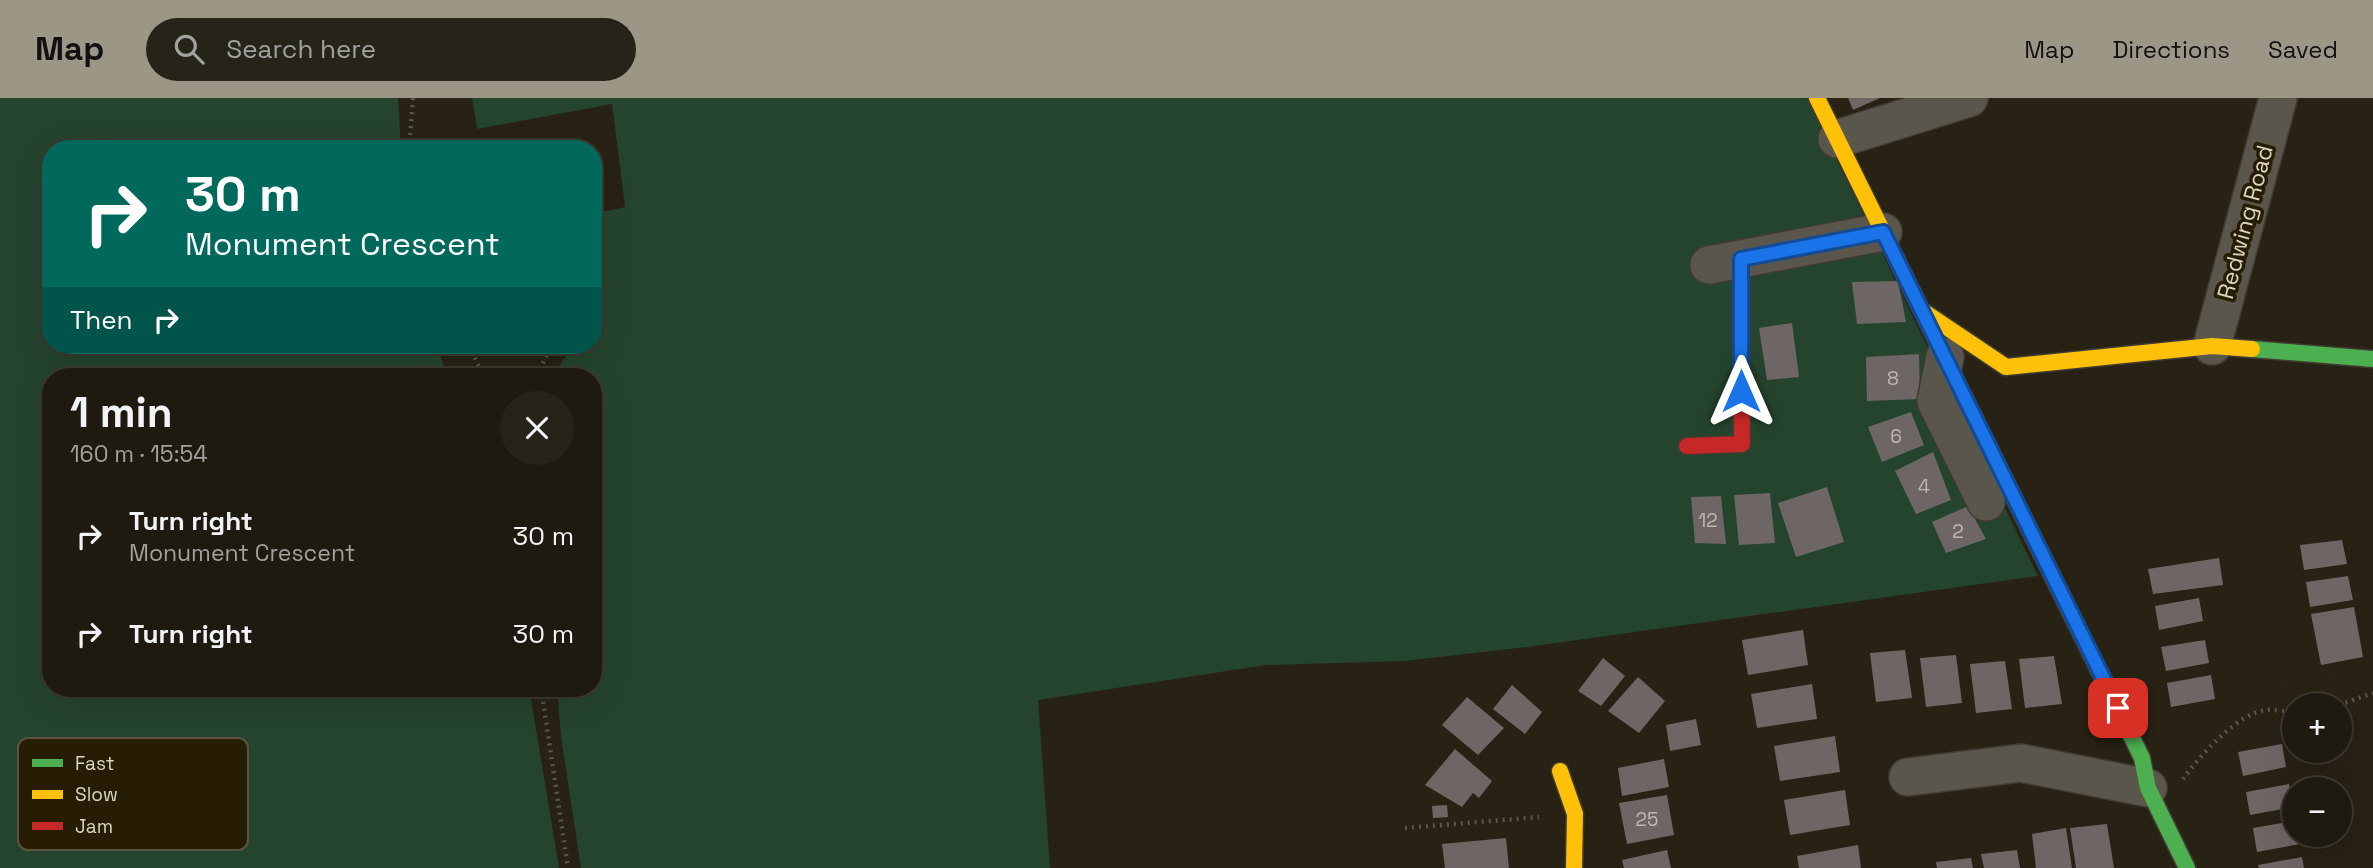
<!DOCTYPE html>
<html lang="en">
<head>
<meta charset="utf-8">
<style>
  :root { --surface:#1e1a10; --page:#262319; --text:#f1f3f6; --muted:#a1a19f; --line:#3c3830; --accent:#9c9687 }
  body { margin:0; font-family:"Space Grotesk",sans-serif; background:var(--page); color:var(--text); height:100vh; display:flex; flex-direction:column; font-size:26px; white-space:nowrap }
  * { box-sizing:border-box; margin:0 }
  p { font-size:23px; color:var(--muted) }
  .icon { flex:none; width:38px; height:38px; fill:none; stroke:currentColor; stroke-width:2; stroke-linecap:round; stroke-linejoin:round }
  .map { position:relative; flex:1; overflow:hidden }
  .panel { position:absolute; left:42px; top:270px; width:560px; height:329px; display:flex; flex-direction:column; background:var(--surface); border-radius:28px; box-shadow:0 7px 28px #0002,0 0 0 2px var(--line) }
  .panel>* { flex:none }
  .guide { position:absolute; left:42px; top:42px; width:560px; height:214px; border-radius:28px; box-shadow:0 7px 28px #0002,0 0 0 2px var(--line); background:#00695c; color:#fff; overflow:hidden }
  .tools { position:absolute; left:2282px; top:595px; display:grid; gap:14px }
  .tools a { display:grid; place-items:center; width:70px; height:70px; border-radius:50%; background:var(--surface); box-shadow:0 7px 28px #0002,0 0 0 2px var(--line); font-size:35px }
  .pin { position:absolute; display:grid; place-items:center; width:60px; height:60px; color:#fff; margin:-30px; border-radius:14px; box-shadow:0 4px 10px #0006 }
  .me { position:absolute; width:77px; margin:-38px; rotate:0deg; stroke-linejoin:round; filter:drop-shadow(0 0 5px #0008) }
  .turn { display:flex; align-items:center; gap:24px; height:147px; padding:0 28px; font-size:32px }
  .turn .icon { width:91px; height:91px; stroke-width:2.5 }
  .turn b { display:block; font-size:49px; line-height:60px }
  .then { display:flex; align-items:center; height:66px; padding:0 28px; background:#0003; gap:14px; font-size:26px }
  .round { display:grid; place-items:center; flex:none; width:74px; height:74px; border-radius:37px; background:var(--page) }
  .head { display:flex; align-items:center; justify-content:space-between; height:119px; padding:0 28px }
  h1 { font-size:42px; font-weight:800; line-height:52px }
  ul { padding:0; list-style:none }
  li { display:flex; align-items:center; gap:21px; height:98px; padding:0 28px }
  li div { flex:1 }
  li b { display:block; font-size:26px }
  li em { font-style:normal }
  header { display:flex; align-items:center; gap:42px; box-sizing:border-box; height:98px; padding:0 35px; background:var(--accent); color:#111 }
  header strong { font-size:33px }
  nav { display:flex; gap:38px; margin-inline-start:auto; font-size:24px }
  .search { width:490px; height:63px; background:var(--page); display:flex; align-items:center; gap:18px; box-sizing:border-box; padding:0 24px; border-radius:38px; color:var(--muted); font-size:26px }
  .map>svg:first-child { display:block }
  .green { fill:#25442e }
  .building { fill:#6e6664 }
  .lines { fill:none; stroke-linecap:round; stroke-linejoin:round }
  .street-casing { stroke:#413c33; stroke-width:40 }
  .fast-casing { stroke:#413c33; stroke-width:19 }
  .slow-casing { stroke:#413c33; stroke-width:19 }
  .jam-casing { stroke:#413c33; stroke-width:19 }
  .path { stroke:#5a564c; stroke-width:4.5; stroke-dasharray:2 5; stroke-linecap:butt }
  .street { stroke:#5a564b; stroke-width:37 }
  .fast { stroke:#4caf50; stroke-width:16 }
  .slow { stroke:#ffc107; stroke-width:16 }
  .jam { stroke:#c62828; stroke-width:16 }
  .route-casing { stroke:#114b97; stroke-width:18 }
  .route { stroke:#1a73e8; stroke-width:12 }
  .labels { text-anchor:middle; dominant-baseline:central; stroke-width:7; stroke-linejoin:round; paint-order:stroke }
  .number-label { font-size:19px; fill:#bfb8ad }
  .street-label { font-size:23px; fill:#dad4c5; stroke:#261d04 }
  .key { fill:#261d04; stroke:#5c543e; stroke-width:2 }
  .key-label { font-size:19px; fill:#dad4c5 }
</style>
</head>
<body>
<header>
<strong>Map</strong>
<div class="search"><svg class="icon" aria-label="search" viewBox="0 0 24 24"><circle cx="10" cy="10" r="6"/><path d="M15 15l6 6"/></svg>Search here</div>
<nav><a>Map</a><a>Directions</a><a>Saved</a></nav>
</header>
<div class="map">
<svg width="2373" height="770" viewBox="0 0 2373 770">
  <rect width="100%" height="100%" fill="#282215"/>
  <!-- green -->
  <g class="green">
    <path d="M0 0H398L401 51H51V247H437L447 278H51V590H529L559 770H0Z"/>
    <path d="M472 0H1807L2038 478 1527 549 1404 563 1266 567 1038 602 1050 770H581L561 638 557 590H593V278H553L566 258 567 247H593V116L625 109 612 6 477 31Z"/>
  </g>
  <!-- building -->
  <g class="building">
    <path d="M1848 0H1880L1853 12Z"/>
    <path d="M1898 183 1906 224 1857 226 1852 184Z"/>
    <path d="M1792 225 1799 279 1767 282 1759 230Z"/>
    <path d="M1919 256 1920 301 1867 303 1866 259Z"/>
    <path d="M1911 314 1924 347 1882 364 1868 329Z"/>
    <path d="M1933 354 1951 402 1916 416 1895 373Z"/>
    <path d="M1827 389 1844 444 1796 459 1778 405Z"/>
    <path d="M1770 395 1775 445 1739 447 1734 397Z"/>
    <path d="M1721 398 1726 446 1695 445 1691 399Z"/>
    <path d="M1968 408 1986 441 1946 455 1932 424Z"/>
    <path d="M2342 442 2347 466 2304 472 2300 447Z"/>
    <path d="M2219 460 2223 487 2153 496 2148 471Z"/>
    <path d="M2348 478 2353 502 2310 509 2306 484Z"/>
    <path d="M2199 500 2203 523 2159 532 2155 508Z"/>
    <path d="M2354 509 2363 559 2321 567 2311 516Z"/>
    <path d="M1803 532 1808 567 1748 577 1742 542Z"/>
    <path d="M2205 542 2209 565 2166 573 2161 549Z"/>
    <path d="M1905 552 1912 600 1876 604 1870 555Z"/>
    <path d="M1956 557 1962 605 1926 609 1920 560Z"/>
    <path d="M2054 558 2062 606 2025 610 2019 561Z"/>
    <path d="M1603 560 1625 578 1601 608 1578 593Z"/>
    <path d="M2005 563 2012 611 1976 615 1970 566Z"/>
    <path d="M2211 577 2215 601 2171 609 2167 585Z"/>
    <path d="M1638 579 1665 603 1639 635 1608 613Z"/>
    <path d="M1812 586 1817 621 1757 630 1751 596Z"/>
    <path d="M1512 587 1542 614 1525 636 1493 611Z"/>
    <path d="M1467 599 1504 630 1478 657 1442 627Z"/>
    <path d="M1696 621 1701 647 1670 653 1666 627Z"/>
    <path d="M1835 638 1840 674 1780 683 1774 648Z"/>
    <path d="M2282 646 2286 669 2243 678 2238 654Z"/>
    <path d="M1455 651 1492 683 1479 700 1473 695 1462 709 1425 687Z"/>
    <path d="M1664 661 1669 689 1622 698 1618 670Z"/>
    <path d="M2289 686 2293 709 2250 717 2246 694Z"/>
    <path d="M1845 692 1850 727 1790 737 1784 702Z"/>
    <path d="M1667 697 1674 737 1627 746 1619 705Z"/>
    <path d="M1447 707 1448 719 1433 720 1432 708Z"/>
    <path d="M2294 723V737H2299L2300 746 2257 754 2253 730Z"/>
    <path d="M2107 726 2114 770H2076L2070 730Z"/>
    <path d="M2066 730 2072 770H2036L2032 736Z"/>
    <path d="M1506 740 1509 770H1445L1442 746Z"/>
    <path d="M1858 747 1861 770H1799L1797 758Z"/>
    <path d="M1667 752 1671 770H1624L1622 762Z"/>
    <path d="M2017 752 2020 770H1984L1981 756Z"/>
    <path d="M2302 759 2304 770H2259L2258 767Z"/>
    <path d="M1971 760 1973 770H1937L1936 764Z"/>
  </g>
  <g class="lines">
    <defs>
      <g id="street">
        <path d="M1837 41 1969 0"/>
        <path d="M1709 167 1883 134"/>
        <path d="M2212 248 2278 0"/>
        <path d="M1945 259 1936 303 1986 404"/>
        <path d="M1908 679 2021 665 2148 690"/>
      </g>
      <g id="fast">
        <path d="M2252 251 2373 261"/>
        <path d="M2040 453 2142 660 2148 690 2187 770"/>
      </g>
      <g id="slow">
        <path d="M1817 0 2040 453"/>
        <path d="M1924 214 2006 269 2212 248 2252 251"/>
        <path d="M1560 673 1575 716 1574 770"/>
      </g>
      <path id="jam" d="M1687 348 1742 346 1741 161"/>
    </defs>
    <!-- street casing -->
    <use href="#street" class="street-casing"/>
    <!-- fast casing -->
    <use href="#fast" class="fast-casing"/>
    <!-- slow casing -->
    <use href="#slow" class="slow-casing"/>
    <!-- jam casing -->
    <use href="#jam" class="jam-casing"/>
    <!-- path -->
    <g class="path">
      <path d="M409 51 413 0"/>
      <path d="M469 247 483 278"/>
      <path d="M537 278 551 247"/>
      <path d="M541 590 568 770"/>
      <path d="M2339 607 2373 595"/>
      <path d="M2183 681C2199 659 2238 614 2267 612 2275 611 2285 614 2294 614"/>
      <path d="M1405 730 1539 719"/>
    </g>
    <!-- street -->
    <use href="#street" class="street"/>
    <!-- fast -->
    <use href="#fast" class="fast"/>
    <!-- slow -->
    <use href="#slow" class="slow"/>
    <!-- jam -->
    <use href="#jam" class="jam"/>
  </g>
  <g class="lines">
    <defs>
      <path id="route" d="M1741 293V161L1883 134 2118 610"/>
    </defs>
    <!-- route casing -->
    <use href="#route" class="route-casing"/>
    <!-- route -->
    <use href="#route" class="route"/>
  </g>
  <g class="labels">
    <!-- number labels -->
    <g class="number-label">
      <text x="1893" y="280">8</text>
      <text x="1896" y="338">6</text>
      <text x="1924" y="388">4</text>
      <text x="1708" y="422">12</text>
      <text x="1958" y="433">2</text>
      <text x="1647" y="721">25</text>
    </g>
    <!-- street labels -->
    <g class="street-label">
      <text transform="translate(2245 124) rotate(-75)">Redwing Road</text>
    </g>
  </g>
  <!-- legend -->
  <rect x="18" y="640" width="230" height="112" rx="10" class="key"/>
  <rect x="32" y="661" width="31" height="8" fill="#4caf50"/>
  <rect x="32" y="692" width="31" height="9" fill="#ffc107"/>
  <rect x="32" y="724" width="31" height="8" fill="#c62828"/>
  <g class="key-label">
    <text x="75" y="672">Fast</text>
    <text x="75" y="703">Slow</text>
    <text x="75" y="735">Jam</text>
  </g>
</svg>
<div class="tools">
<a>+</a>
<a>−</a>
</div>
<div class="pin" style="left:2118px;top:610px;background:#d93025"><svg class="icon" aria-label="arrive" viewBox="0 0 24 24"><path d="M6 21V4h12l-3 4 3 4H6"/></svg></div>
<svg class="me" style="left:1741px;top:293px" viewBox="-20 -20 40 40"><path d="M0-17L14 15 0 8-14 15z" fill="#1a73e8" stroke="#fff" stroke-width="4"/></svg>
<div class="guide">
<div class="turn"><svg class="icon" aria-label="right" viewBox="0 0 24 24"><path d="M7 20v-9h11M14 6l5 5-5 5"/></svg><div><b>30 m</b>Monument Crescent</div></div>
<div class="then">Then<svg class="icon" aria-label="right" viewBox="0 0 24 24"><path d="M7 20v-9h11M14 6l5 5-5 5"/></svg></div>
</div>
<section class="panel">
<div class="head"><div><h1>1 min</h1><p>160 m · 15:54</p></div><a class="round"><svg class="icon" aria-label="close" viewBox="0 0 24 24"><path d="M6 6l12 12M18 6L6 18"/></svg></a></div>
<ul>
<li><svg class="icon" aria-label="right" viewBox="0 0 24 24"><path d="M7 20v-9h11M14 6l5 5-5 5"/></svg><div><b>Turn right</b><p>Monument Crescent</p></div><em>30 m</em></li>
<li><svg class="icon" aria-label="right" viewBox="0 0 24 24"><path d="M7 20v-9h11M14 6l5 5-5 5"/></svg><div><b>Turn right</b></div><em>30 m</em></li>
</ul>
</section>
</div>
</body>
</html>
